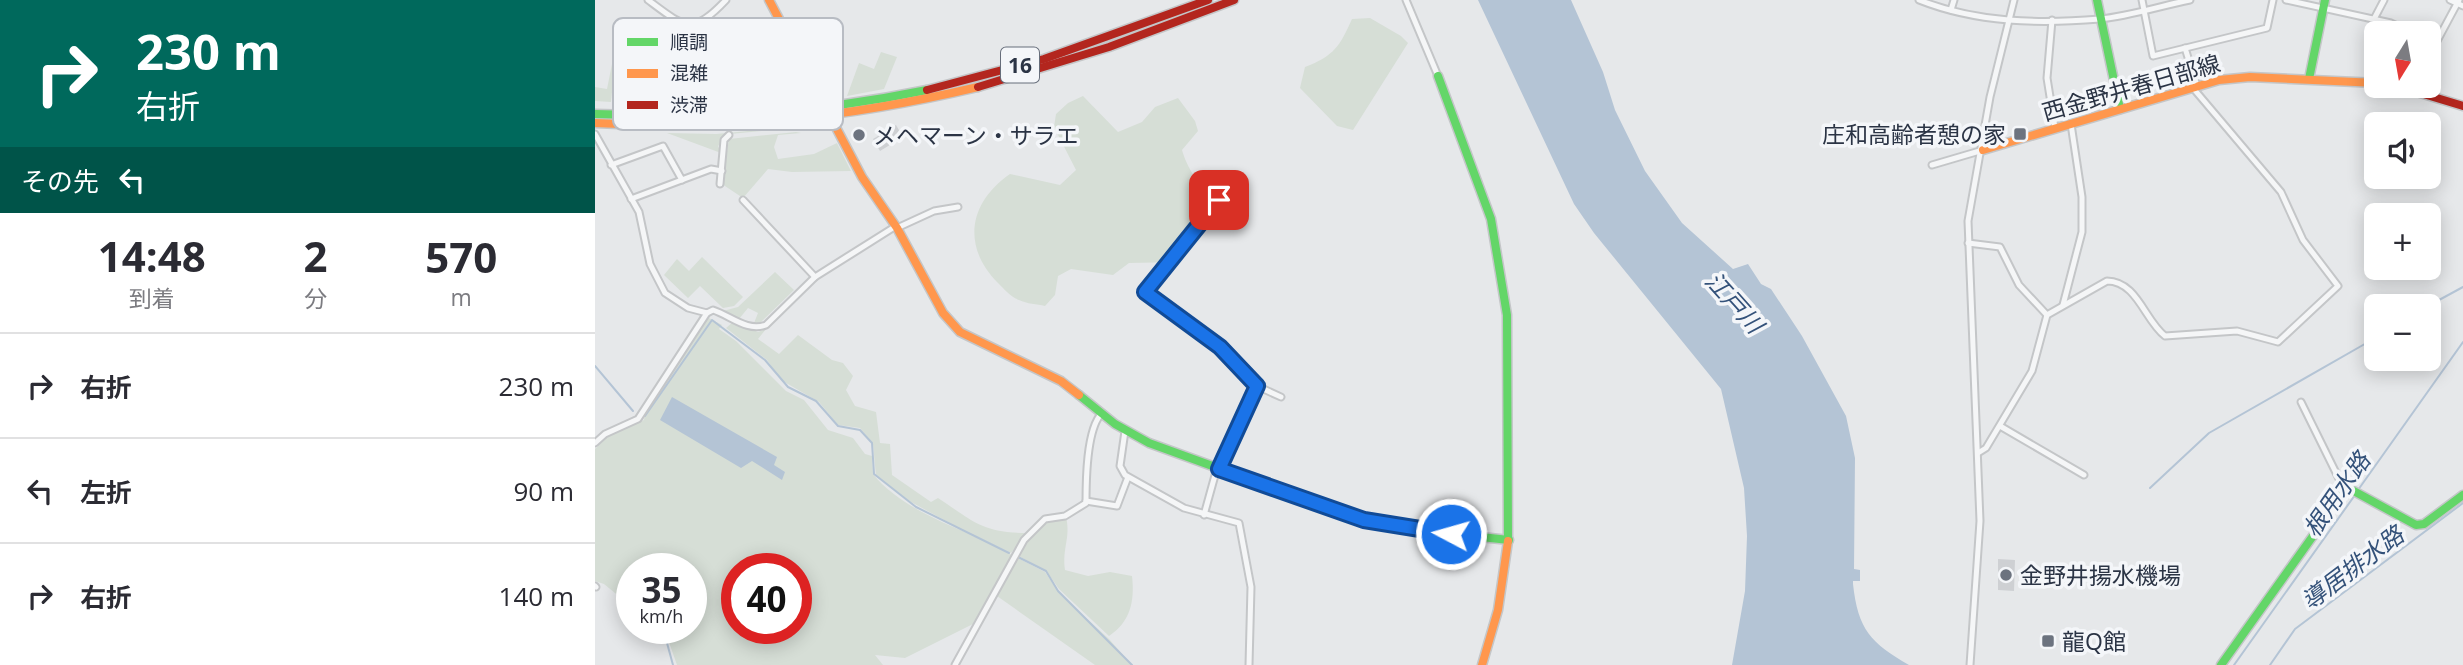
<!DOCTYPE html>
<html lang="ja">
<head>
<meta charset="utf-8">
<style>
  :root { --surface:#fff; --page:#f7f7f7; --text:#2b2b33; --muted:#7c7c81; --line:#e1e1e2 }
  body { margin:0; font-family:"Open Sans","Noto Sans JP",sans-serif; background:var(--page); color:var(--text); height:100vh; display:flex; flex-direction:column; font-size:26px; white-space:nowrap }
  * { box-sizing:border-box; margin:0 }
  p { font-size:23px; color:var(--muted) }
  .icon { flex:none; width:38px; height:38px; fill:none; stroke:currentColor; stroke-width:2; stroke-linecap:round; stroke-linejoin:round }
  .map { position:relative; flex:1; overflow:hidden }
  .details { display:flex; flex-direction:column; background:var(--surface); width:595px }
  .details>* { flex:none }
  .banner { background:#00695c; color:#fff; overflow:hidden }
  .needle { width:46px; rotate:191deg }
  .fabs { position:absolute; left:1769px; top:21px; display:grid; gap:14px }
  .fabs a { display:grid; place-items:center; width:77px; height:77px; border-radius:10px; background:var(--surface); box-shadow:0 4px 18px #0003; font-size:35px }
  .speed { position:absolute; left:21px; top:553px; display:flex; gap:14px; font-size:35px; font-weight:700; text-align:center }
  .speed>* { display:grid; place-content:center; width:91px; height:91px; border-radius:50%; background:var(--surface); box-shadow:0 4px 18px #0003; line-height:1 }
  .speed small { font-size:18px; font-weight:400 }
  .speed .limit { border:10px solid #d22; background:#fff; color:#111 }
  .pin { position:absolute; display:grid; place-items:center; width:60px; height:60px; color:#fff; margin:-30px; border-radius:14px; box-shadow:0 4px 10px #0006 }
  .me { position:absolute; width:77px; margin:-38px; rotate:276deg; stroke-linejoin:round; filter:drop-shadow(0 0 5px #0008) }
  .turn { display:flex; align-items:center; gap:24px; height:147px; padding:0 21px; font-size:32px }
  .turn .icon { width:91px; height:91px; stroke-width:2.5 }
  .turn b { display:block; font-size:49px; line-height:60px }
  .then { display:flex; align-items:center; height:66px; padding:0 21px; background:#0003; gap:14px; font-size:26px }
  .eta { display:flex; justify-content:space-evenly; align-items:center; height:119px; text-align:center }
  .eta b { font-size:42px; font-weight:700; line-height:49px }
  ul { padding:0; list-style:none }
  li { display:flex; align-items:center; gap:21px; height:105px; padding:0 21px; border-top:2px solid var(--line) }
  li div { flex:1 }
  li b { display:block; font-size:26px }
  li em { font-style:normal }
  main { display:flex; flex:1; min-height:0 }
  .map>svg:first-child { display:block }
  .green { fill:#d6ded6; fill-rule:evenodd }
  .water { fill:#b4c4d5 }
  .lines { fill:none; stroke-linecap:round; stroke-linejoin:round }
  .stream { stroke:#b4c4d5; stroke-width:2 }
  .building { fill:#ced0d3 }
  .street-casing { stroke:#c4c6c8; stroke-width:9 }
  .fast-casing { stroke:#c4c6c8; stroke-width:11 }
  .slow-casing { stroke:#c4c6c8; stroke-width:11 }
  .jam-casing { stroke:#c4c6c8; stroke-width:11 }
  .street { stroke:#f5f6f7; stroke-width:5 }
  .fast { stroke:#63d668; stroke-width:8 }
  .slow { stroke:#ff974d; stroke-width:8 }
  .jam { stroke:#b3261e; stroke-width:8 }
  .route-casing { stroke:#114b97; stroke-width:18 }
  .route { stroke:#1a73e8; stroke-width:12 }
  .poi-dot { fill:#6c737f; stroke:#f4f6f9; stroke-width:2.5 }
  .labels { text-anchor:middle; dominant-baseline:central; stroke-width:7; stroke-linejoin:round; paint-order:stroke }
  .shield { fill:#f4f6f9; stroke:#676e7b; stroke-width:2 }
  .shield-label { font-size:21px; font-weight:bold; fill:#2b3445 }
  .street-label { font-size:23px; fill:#2b3445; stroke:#f4f6f9 }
  .poi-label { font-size:23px; fill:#2b3445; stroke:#f4f6f9; text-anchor:start }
  .water-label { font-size:24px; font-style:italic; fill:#34527a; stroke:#f4f6f9 }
  .key { fill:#f4f6f9; stroke:#b8bcc3; stroke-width:2 }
  .key-label { font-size:19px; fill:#2b3445 }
</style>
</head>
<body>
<main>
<section class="details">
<div class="banner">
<div class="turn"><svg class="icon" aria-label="right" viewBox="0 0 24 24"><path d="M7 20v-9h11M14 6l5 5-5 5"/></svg><div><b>230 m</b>右折</div></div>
<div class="then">その先<svg class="icon" aria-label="left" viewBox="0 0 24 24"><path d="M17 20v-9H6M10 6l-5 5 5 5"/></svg></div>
</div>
<div class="eta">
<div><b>14:48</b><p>到着</p></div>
<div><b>2</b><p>分</p></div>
<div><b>570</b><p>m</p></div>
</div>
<ul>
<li><svg class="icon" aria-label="right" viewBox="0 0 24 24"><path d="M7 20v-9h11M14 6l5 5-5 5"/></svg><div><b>右折</b></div><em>230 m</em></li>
<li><svg class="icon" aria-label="left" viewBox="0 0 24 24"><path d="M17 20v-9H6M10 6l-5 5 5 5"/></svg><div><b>左折</b></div><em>90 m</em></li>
<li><svg class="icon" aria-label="right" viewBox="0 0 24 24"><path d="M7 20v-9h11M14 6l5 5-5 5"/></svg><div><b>右折</b></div><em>140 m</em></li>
</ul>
</section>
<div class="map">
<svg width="1868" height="665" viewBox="0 0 1868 665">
  <rect width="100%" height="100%" fill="#e6e8ea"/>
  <!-- green -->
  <g class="green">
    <path d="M775 18 806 36 813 43 758 130 742 126 705 88 710 67C739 56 745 46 757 19Z"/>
    <path d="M20 49 80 62 78 87 94 88 95 98 76 87 77 65 37 59 19 72 16 102 0 101V87L12 89Z"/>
    <path d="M286 52 302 57 289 89 252 96 264 63 279 69Z"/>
    <path d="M488 96 523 132 547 122 560 107 583 98 600 121 603 131 587 150C596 183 624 195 606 230 599 243 594 252 584 262L534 263 518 275 476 269 463 276 460 295 450 306C442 304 432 304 424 300 416 297 409 289 403 283 367 247 373 203 415 174L465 185 481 170 459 127 461 114 473 103Z"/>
    <path d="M217 125V130L200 128 135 134 123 146 126 153 72 133 121 134Z"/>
    <path d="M201 132 206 133 183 135 179 147 183 159 219 154 242 143 256 171 197 172 173 169 148 198 127 184 134 139Z"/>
    <path d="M107 257 148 297 139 306 128 308 105 286 93 298 69 275 82 259 94 271Z"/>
    <path d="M180 272 199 290 165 323H159L163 313 153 308 144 319 128 311 143 307Z"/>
    <path d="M114 318 127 325 124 329 141 341 191 391 209 400 233 430 258 438 270 454 277 456 278 474C300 502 343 521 375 534L316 502 281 476 278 444 265 428 243 425 224 402 186 380 172 360 131 328 138 322 163 332 171 329 163 339 184 354 203 335 237 360 248 363 258 376 251 390 260 406 281 412 285 443 295 444 297 475 336 502 343 498C378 521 387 533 432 533L416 553 385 538 417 555 378 624 310 658 280 655 288 665H82L69 628H96V569H37V607L9 584 0 581V449L14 435 49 420 50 413 100 333ZM142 569H201V628H142Z"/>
    <path d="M471 517C476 538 467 547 470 570L493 576 515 572 537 576C540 602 535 622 514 636L464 589 452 572 422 555C435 535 447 520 471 517Z"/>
    <path d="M421 557 450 572 465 594 514 639 537 665H500L402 596Z"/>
  </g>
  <!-- water -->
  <g class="water">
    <path d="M883 0H976L1008 72 1020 110 1050 171 1087 223 1138 269 1153 264 1166 284 1176 289 1207 336 1251 416 1260 458 1259 569 1265 570V581H1258V584C1263 630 1276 643 1314 665H1137L1150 591 1152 536 1149 488 1126 389 999 233 979 204Z"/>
    <path d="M77 397 182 457 179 465 190 472 187 480 157 461 146 468 65 420Z"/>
  </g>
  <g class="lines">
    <!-- stream -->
    <g class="stream">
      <path d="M32 105 97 106"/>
      <path d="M1833 306 1868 287"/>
      <path d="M0 366 38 411"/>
      <path d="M50 416 117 320 170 360 193 387 221 401 243 426 265 430 277 443 279 474 321 507 414 553"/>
      <path d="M1555 488 1614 433 1782 337"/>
      <path d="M1763 490 1868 342"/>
      <path d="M423 557 451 571 463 591 537 665"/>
      <path d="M69 632 78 665"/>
      <path d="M1639 665 1760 495"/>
      <path d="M1675 665 1700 629 1868 503"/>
    </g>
  </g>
  <!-- building -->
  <g class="building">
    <path d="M301 125 308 137 285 151 278 139Z"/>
    <path d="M1403 559 1420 560 1419 591 1403 590Z"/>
  </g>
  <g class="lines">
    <defs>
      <g id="street">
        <path d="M53 0C89 27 97 36 131 0"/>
        <path d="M811 0 843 76"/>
        <path d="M1324 0C1382 23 1444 24 1505 19 1535 16 1565 6 1595 0"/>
        <path d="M1547 0 1558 56 1672 28 1678 0"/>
        <path d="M1691 0 1796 23 1817 33"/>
        <path d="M1855 0 1868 6"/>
        <path d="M1356 10 1359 0"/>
        <path d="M1779 19 1789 0"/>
        <path d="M1457 20 1452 78 1460 128"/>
        <path d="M1590 48 1602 86"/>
        <path d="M1834 56 1864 0"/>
        <path d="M0 134 44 212 55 264 70 293 93 308 112 313 118 310C136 316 152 332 171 325L220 277 301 226"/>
        <path d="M16 165 68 146 87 180"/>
        <path d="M1337 165 1388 150"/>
        <path d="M641 182 607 218 550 292 625 347 662 386 686 397"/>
        <path d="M125 184 129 140 134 135"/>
        <path d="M36 199 116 169 127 171"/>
        <path d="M148 200 220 277"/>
        <path d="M302 228 339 211 363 207"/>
        <path d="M1373 243 1405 247 1424 285 1452 315"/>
        <path d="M1468 305 1487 232V197L1476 124"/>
        <path d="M1706 402 1750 491"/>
        <path d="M1405 426 1489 475"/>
        <path d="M530 431 525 466 530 475 589 508 644 523 656 587 654 665"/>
        <path d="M0 443 10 434 43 419 112 313"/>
        <path d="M1383 453 1391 448 1437 371 1452 315 1512 281C1542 281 1550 321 1570 336L1642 331 1683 342 1743 286 1708 240 1686 192 1598 88"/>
        <path d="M624 469 662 386"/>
        <path d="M491 501 522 506 533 477"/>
        <path d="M609 515 622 468"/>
        <path d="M0 586 1 587"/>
        <path d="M360 665 429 540 450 519 470 516 491 503C491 483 491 429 507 413"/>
        <path d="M1375 665 1385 521 1373 221 1395 97 1419 0"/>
      </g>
      <g id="fast">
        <path d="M1502 0 1525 109"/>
        <path d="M843 76 896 219 912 315 913 541"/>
        <path d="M1714 79 1730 0"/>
        <path d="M0 114C119 118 215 114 332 90"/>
        <path d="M484 395 520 424 554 443 769 521 811 529 914 540"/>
        <path d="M1626 665 1750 491 1755 489 1821 525 1829 524 1868 495"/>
      </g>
      <g id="slow">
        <path d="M174 0 267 177 302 228 348 313 365 332 466 381 484 395"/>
        <path d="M0 123C136 130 251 118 383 87"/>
        <path d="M1388 150 1624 80 1655 77 1782 83"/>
        <path d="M887 665 903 610 913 541"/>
      </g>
      <g id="jam">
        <path d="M1802 86 1868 106"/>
        <path d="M383 87 514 47 639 0"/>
        <path d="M332 90 449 59 613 0"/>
      </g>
    </defs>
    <!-- street casing -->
    <use href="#street" class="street-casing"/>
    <!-- fast casing -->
    <use href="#fast" class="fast-casing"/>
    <!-- slow casing -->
    <use href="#slow" class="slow-casing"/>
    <!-- jam casing -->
    <use href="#jam" class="jam-casing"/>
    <!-- street -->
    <use href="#street" class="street"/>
    <!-- fast -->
    <use href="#fast" class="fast"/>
    <!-- slow -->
    <use href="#slow" class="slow"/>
    <!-- jam -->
    <use href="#jam" class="jam"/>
  </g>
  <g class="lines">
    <defs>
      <path id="route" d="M624 200 550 292 625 347 662 386 624 469 769 520 856 534"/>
    </defs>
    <!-- route casing -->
    <use href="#route" class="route-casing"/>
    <!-- route -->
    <use href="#route" class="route"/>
  </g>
  <!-- markers -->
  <g class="poi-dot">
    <rect x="1418" y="127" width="14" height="14" rx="3.5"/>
    <circle cx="264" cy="135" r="7"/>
    <circle cx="1411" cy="575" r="7"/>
    <rect x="1446" y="634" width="14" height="14" rx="3.5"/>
  </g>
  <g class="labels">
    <!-- shield labels -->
    <rect class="shield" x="406" y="47.5" width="38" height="35" rx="5"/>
    <g class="shield-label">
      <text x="425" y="65">16</text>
    </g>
    <!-- street labels -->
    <g class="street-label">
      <text transform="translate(1536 87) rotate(-16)">西金野井春日部線</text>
    </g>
    <!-- poi labels -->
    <g class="poi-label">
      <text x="1411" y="134" text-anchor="end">庄和高齢者憩の家</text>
      <text x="278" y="135">メヘマーン・サラエ</text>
      <text x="1425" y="575">金野井揚水機場</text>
      <text x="1467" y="641">龍Q館</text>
    </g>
    <!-- water labels -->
    <g class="water-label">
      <text transform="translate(1140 302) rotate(48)">江戸川</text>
      <text transform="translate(1741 494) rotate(-55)">根用水路</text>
      <text transform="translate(1757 567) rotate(-37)">導居排水路</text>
    </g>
  </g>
  <!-- legend -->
  <rect x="18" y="18" width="230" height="112" rx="10" class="key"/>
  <rect x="32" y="38" width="31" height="8" fill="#63d668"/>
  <rect x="32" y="69" width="31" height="9" fill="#ff974d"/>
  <rect x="32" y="101" width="31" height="8" fill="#b3261e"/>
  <g class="key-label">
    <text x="75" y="49">順調</text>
    <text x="75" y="80">混雑</text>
    <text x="75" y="112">渋滞</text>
  </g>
</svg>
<div class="fabs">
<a><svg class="needle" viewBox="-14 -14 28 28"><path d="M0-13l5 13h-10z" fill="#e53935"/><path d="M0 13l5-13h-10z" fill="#7c7c81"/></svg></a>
<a><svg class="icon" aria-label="sound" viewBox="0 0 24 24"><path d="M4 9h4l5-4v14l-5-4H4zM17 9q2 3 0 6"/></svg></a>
<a>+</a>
<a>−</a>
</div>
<div class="speed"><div>35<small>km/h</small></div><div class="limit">40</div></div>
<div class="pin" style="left:624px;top:200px;background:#d93025"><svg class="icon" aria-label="arrive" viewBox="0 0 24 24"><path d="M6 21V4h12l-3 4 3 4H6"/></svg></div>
<svg class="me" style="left:856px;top:534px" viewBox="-20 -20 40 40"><circle r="17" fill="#1a73e8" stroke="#fff" stroke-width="3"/><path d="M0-11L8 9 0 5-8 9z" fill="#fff"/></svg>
</div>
</main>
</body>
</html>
